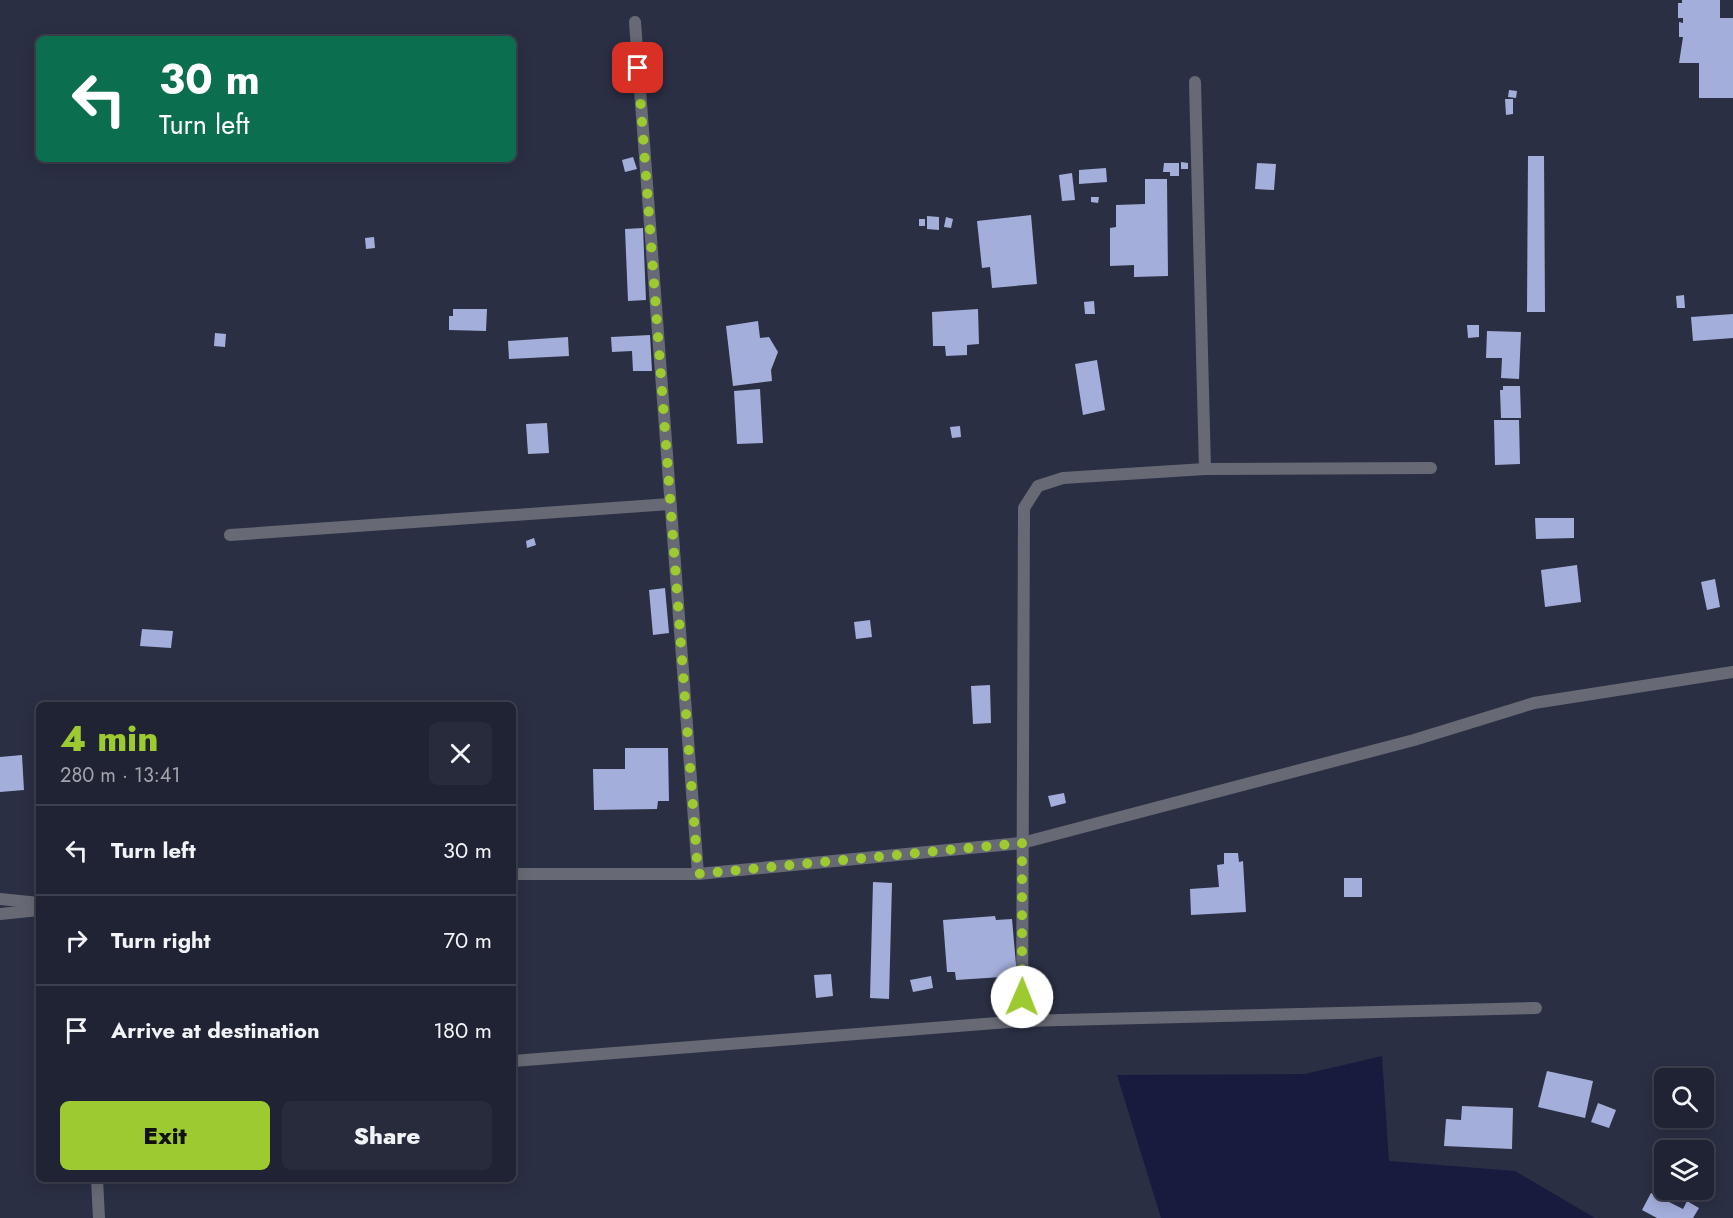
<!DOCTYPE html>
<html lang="en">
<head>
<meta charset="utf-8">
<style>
  :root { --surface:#202333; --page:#282b3b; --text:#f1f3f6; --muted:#a2a4ac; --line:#3d404e; --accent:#9dca30 }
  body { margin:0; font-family:Jost,sans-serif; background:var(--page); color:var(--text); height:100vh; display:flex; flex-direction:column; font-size:22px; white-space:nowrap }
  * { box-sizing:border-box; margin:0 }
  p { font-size:20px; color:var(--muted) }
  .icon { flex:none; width:33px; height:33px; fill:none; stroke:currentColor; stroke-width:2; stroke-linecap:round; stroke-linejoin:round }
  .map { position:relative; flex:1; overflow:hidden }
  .drawer { position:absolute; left:36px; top:702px; width:480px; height:480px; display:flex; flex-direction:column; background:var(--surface); border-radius:9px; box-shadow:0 3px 15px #0003,0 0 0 2px var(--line) }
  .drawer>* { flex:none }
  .banner { position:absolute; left:36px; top:36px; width:480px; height:126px; border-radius:9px; box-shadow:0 3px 15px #0003,0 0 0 2px var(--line); background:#0b6e4f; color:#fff; overflow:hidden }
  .fabs { position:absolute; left:1654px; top:1068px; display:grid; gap:12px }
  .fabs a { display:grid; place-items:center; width:60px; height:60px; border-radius:9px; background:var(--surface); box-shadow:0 3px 15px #0003,0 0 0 2px var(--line); font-size:30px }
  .pin { position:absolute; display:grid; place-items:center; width:51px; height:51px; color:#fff; margin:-26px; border-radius:12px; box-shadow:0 3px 9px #0006 }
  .me { position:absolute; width:66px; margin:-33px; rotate:1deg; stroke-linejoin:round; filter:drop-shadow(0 0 4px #0008) }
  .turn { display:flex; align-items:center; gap:21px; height:126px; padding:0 24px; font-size:27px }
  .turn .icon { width:78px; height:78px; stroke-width:2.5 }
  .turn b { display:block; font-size:42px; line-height:51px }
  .round { display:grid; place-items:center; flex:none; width:63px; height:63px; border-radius:9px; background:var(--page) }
  .head { display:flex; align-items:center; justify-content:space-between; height:102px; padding:0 24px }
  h1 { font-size:36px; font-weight:800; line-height:45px; color:var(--accent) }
  .button { display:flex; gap:12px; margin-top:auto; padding:12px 24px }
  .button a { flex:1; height:69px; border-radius:9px; background:var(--accent); color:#111; font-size:24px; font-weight:800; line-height:69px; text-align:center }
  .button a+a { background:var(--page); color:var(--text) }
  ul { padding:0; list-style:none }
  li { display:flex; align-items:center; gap:18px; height:90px; padding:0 24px; border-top:2px solid var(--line) }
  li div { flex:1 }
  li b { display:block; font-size:22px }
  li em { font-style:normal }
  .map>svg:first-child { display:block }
  .water { fill:#171b3e }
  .building { fill:#a4aedb }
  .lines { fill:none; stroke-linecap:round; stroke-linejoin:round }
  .street { stroke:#676a74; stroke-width:12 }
  .route { stroke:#9dca30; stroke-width:10; stroke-dasharray:0 18 }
</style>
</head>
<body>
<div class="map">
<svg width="1733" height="1218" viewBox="0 0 1733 1218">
  <rect width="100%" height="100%" fill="#2b2f44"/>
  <!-- water -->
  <path class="water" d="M1382 1056 1389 1161 1515 1171 1595 1218H1161L1117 1075 1305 1074Z"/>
  <!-- building -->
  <g class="building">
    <path d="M1682 0H1720V18H1733V98H1699V63H1679L1683 37H1679V22L1683 23V18H1678V3H1682Z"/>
    <path d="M1509 90 1517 91 1516 98 1508 97Z"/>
    <path d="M1505 99H1513V114L1506 115Z"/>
    <path d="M1528 156H1544L1545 312H1527Z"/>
    <path d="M633 157 637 169 625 172 622 160Z"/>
    <path d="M1181 162 1188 163V169H1181Z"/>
    <path d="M1164 163H1179V176H1170V172H1163Z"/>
    <path d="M1257 163 1276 164 1274 190 1255 189Z"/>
    <path d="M1106 168 1107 182 1079 184V170Z"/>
    <path d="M1072 173 1075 200 1062 201 1059 175Z"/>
    <path d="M1145 179H1167L1168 276 1134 277V265L1110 266V228L1116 227V205L1145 204Z"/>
    <path d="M1091 197H1099L1098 203 1091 202Z"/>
    <path d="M1031 215 1037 284 992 288 990 267 982 268 977 221Z"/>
    <path d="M927 216 939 217V230L927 229Z"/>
    <path d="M946 217 953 219 951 228 944 227Z"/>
    <rect x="919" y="219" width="6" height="7"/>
    <path d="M643 228 646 300 628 301 625 229Z"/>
    <path d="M374 237 375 248 366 249 365 238Z"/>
    <path d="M1684 295 1685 308H1677L1676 296Z"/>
    <path d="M1094 301 1095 314H1085L1084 302Z"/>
    <path d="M453 309H487L486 331 449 330V316H453Z"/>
    <path d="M978 309 979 344 967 345V355L946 356 945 346H933L932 312Z"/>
    <path d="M1733 314V338L1693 341 1691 317Z"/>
    <path d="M758 321 760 338 769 337 778 352 771 370 772 381 733 386 726 326Z"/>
    <path d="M1467 325H1479V337L1468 338Z"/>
    <path d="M1487 331 1521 332 1519 379 1501 378 1502 358H1486Z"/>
    <path d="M215 333 226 334 225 347 214 346Z"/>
    <path d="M650 335 652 371H633L632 351 612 352 611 337Z"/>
    <path d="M568 337 569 356 509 359 508 341Z"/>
    <path d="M1097 360 1105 410 1083 415 1075 364Z"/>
    <path d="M1503 386H1520L1521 418H1501L1500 390H1503Z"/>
    <path d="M760 389 763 443 737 444 734 391Z"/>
    <path d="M1494 420H1519L1520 464 1495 465Z"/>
    <path d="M547 423 549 453 528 454 526 424Z"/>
    <path d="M960 426 961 437 952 438 950 427Z"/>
    <path d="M1535 518H1574V538L1536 539Z"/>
    <path d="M534 538 536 545 527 548 526 541Z"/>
    <path d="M1577 565 1581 602 1545 607 1541 570Z"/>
    <path d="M1715 579 1720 607 1707 610 1701 582Z"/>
    <path d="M665 588 669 633 653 635 649 590Z"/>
    <path d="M870 620 872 637 856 639 854 622Z"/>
    <path d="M142 629 173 631 171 648 140 646Z"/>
    <path d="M990 685 991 723 973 724 971 686Z"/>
    <path d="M625 748H668L669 801H658L657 809 594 810 593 769H625Z"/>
    <path d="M22 755 24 790 0 792V757Z"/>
    <path d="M1064 793 1066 803 1051 807 1048 796Z"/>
    <path d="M1224 853H1238L1239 862 1243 861 1246 912 1191 915 1190 889 1219 887 1217 865 1224 864Z"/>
    <rect x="1344" y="878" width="18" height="19"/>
    <path d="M873 882 892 883 889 999 870 998Z"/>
    <path d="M995 916 996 920 1012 919 1017 976 956 980 955 972H947L943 920Z"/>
    <path d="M831 974 833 996 816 998 814 975Z"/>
    <path d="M931 976 933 988 913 992 910 980Z"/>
    <path d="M1547 1071 1593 1081 1585 1118 1538 1107Z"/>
    <path d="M1598 1103 1616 1110 1609 1128 1591 1122Z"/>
    <path d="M1462 1106 1513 1108 1512 1149 1444 1146 1446 1119 1461 1120Z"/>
    <path d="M1651 1193 1683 1209 1687 1201 1699 1208 1693 1218H1657L1642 1210Z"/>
  </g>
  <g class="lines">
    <!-- street -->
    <g class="street">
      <path d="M635 22 698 874"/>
      <path d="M1195 82 1205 469"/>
      <path d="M1431 468 1205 469 1063 478 1038 486 1024 508 1022 1021 1536 1008"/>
      <path d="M230 535 670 504"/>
      <path d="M513 874H698L1022 843 1414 740 1534 703 1733 672"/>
      <path d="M0 899 39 903"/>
      <path d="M0 914 39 910"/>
      <path d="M513 1061 1022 1021"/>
      <path d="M97 1179 99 1218"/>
    </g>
  </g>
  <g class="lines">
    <!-- route -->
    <path class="route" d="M638 68 698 874 1022 843V997"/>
  </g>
</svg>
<div class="fabs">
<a><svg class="icon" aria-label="search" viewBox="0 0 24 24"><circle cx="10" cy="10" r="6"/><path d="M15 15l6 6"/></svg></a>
<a><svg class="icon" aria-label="layers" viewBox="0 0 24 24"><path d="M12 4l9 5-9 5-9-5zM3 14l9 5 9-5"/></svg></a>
</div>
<div class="pin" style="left:638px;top:68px;background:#d93025"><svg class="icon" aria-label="arrive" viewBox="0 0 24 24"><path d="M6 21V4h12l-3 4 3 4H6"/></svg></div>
<svg class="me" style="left:1022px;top:997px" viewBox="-20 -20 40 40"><circle r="19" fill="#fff"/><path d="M0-13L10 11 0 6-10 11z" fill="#9dca30"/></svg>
<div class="banner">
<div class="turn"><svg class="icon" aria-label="left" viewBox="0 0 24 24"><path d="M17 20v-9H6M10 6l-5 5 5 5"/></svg><div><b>30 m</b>Turn left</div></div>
</div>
<section class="drawer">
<div class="head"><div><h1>4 min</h1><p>280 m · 13:41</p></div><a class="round"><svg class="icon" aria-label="close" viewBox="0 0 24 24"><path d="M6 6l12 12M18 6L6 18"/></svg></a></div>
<ul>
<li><svg class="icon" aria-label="left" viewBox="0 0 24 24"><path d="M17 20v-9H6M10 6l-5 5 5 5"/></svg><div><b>Turn left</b></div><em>30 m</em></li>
<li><svg class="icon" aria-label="right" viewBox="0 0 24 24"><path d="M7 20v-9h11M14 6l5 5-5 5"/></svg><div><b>Turn right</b></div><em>70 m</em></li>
<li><svg class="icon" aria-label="arrive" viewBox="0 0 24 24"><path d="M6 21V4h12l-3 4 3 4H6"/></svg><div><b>Arrive at destination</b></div><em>180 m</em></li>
</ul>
<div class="button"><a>Exit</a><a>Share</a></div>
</section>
</div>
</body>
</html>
